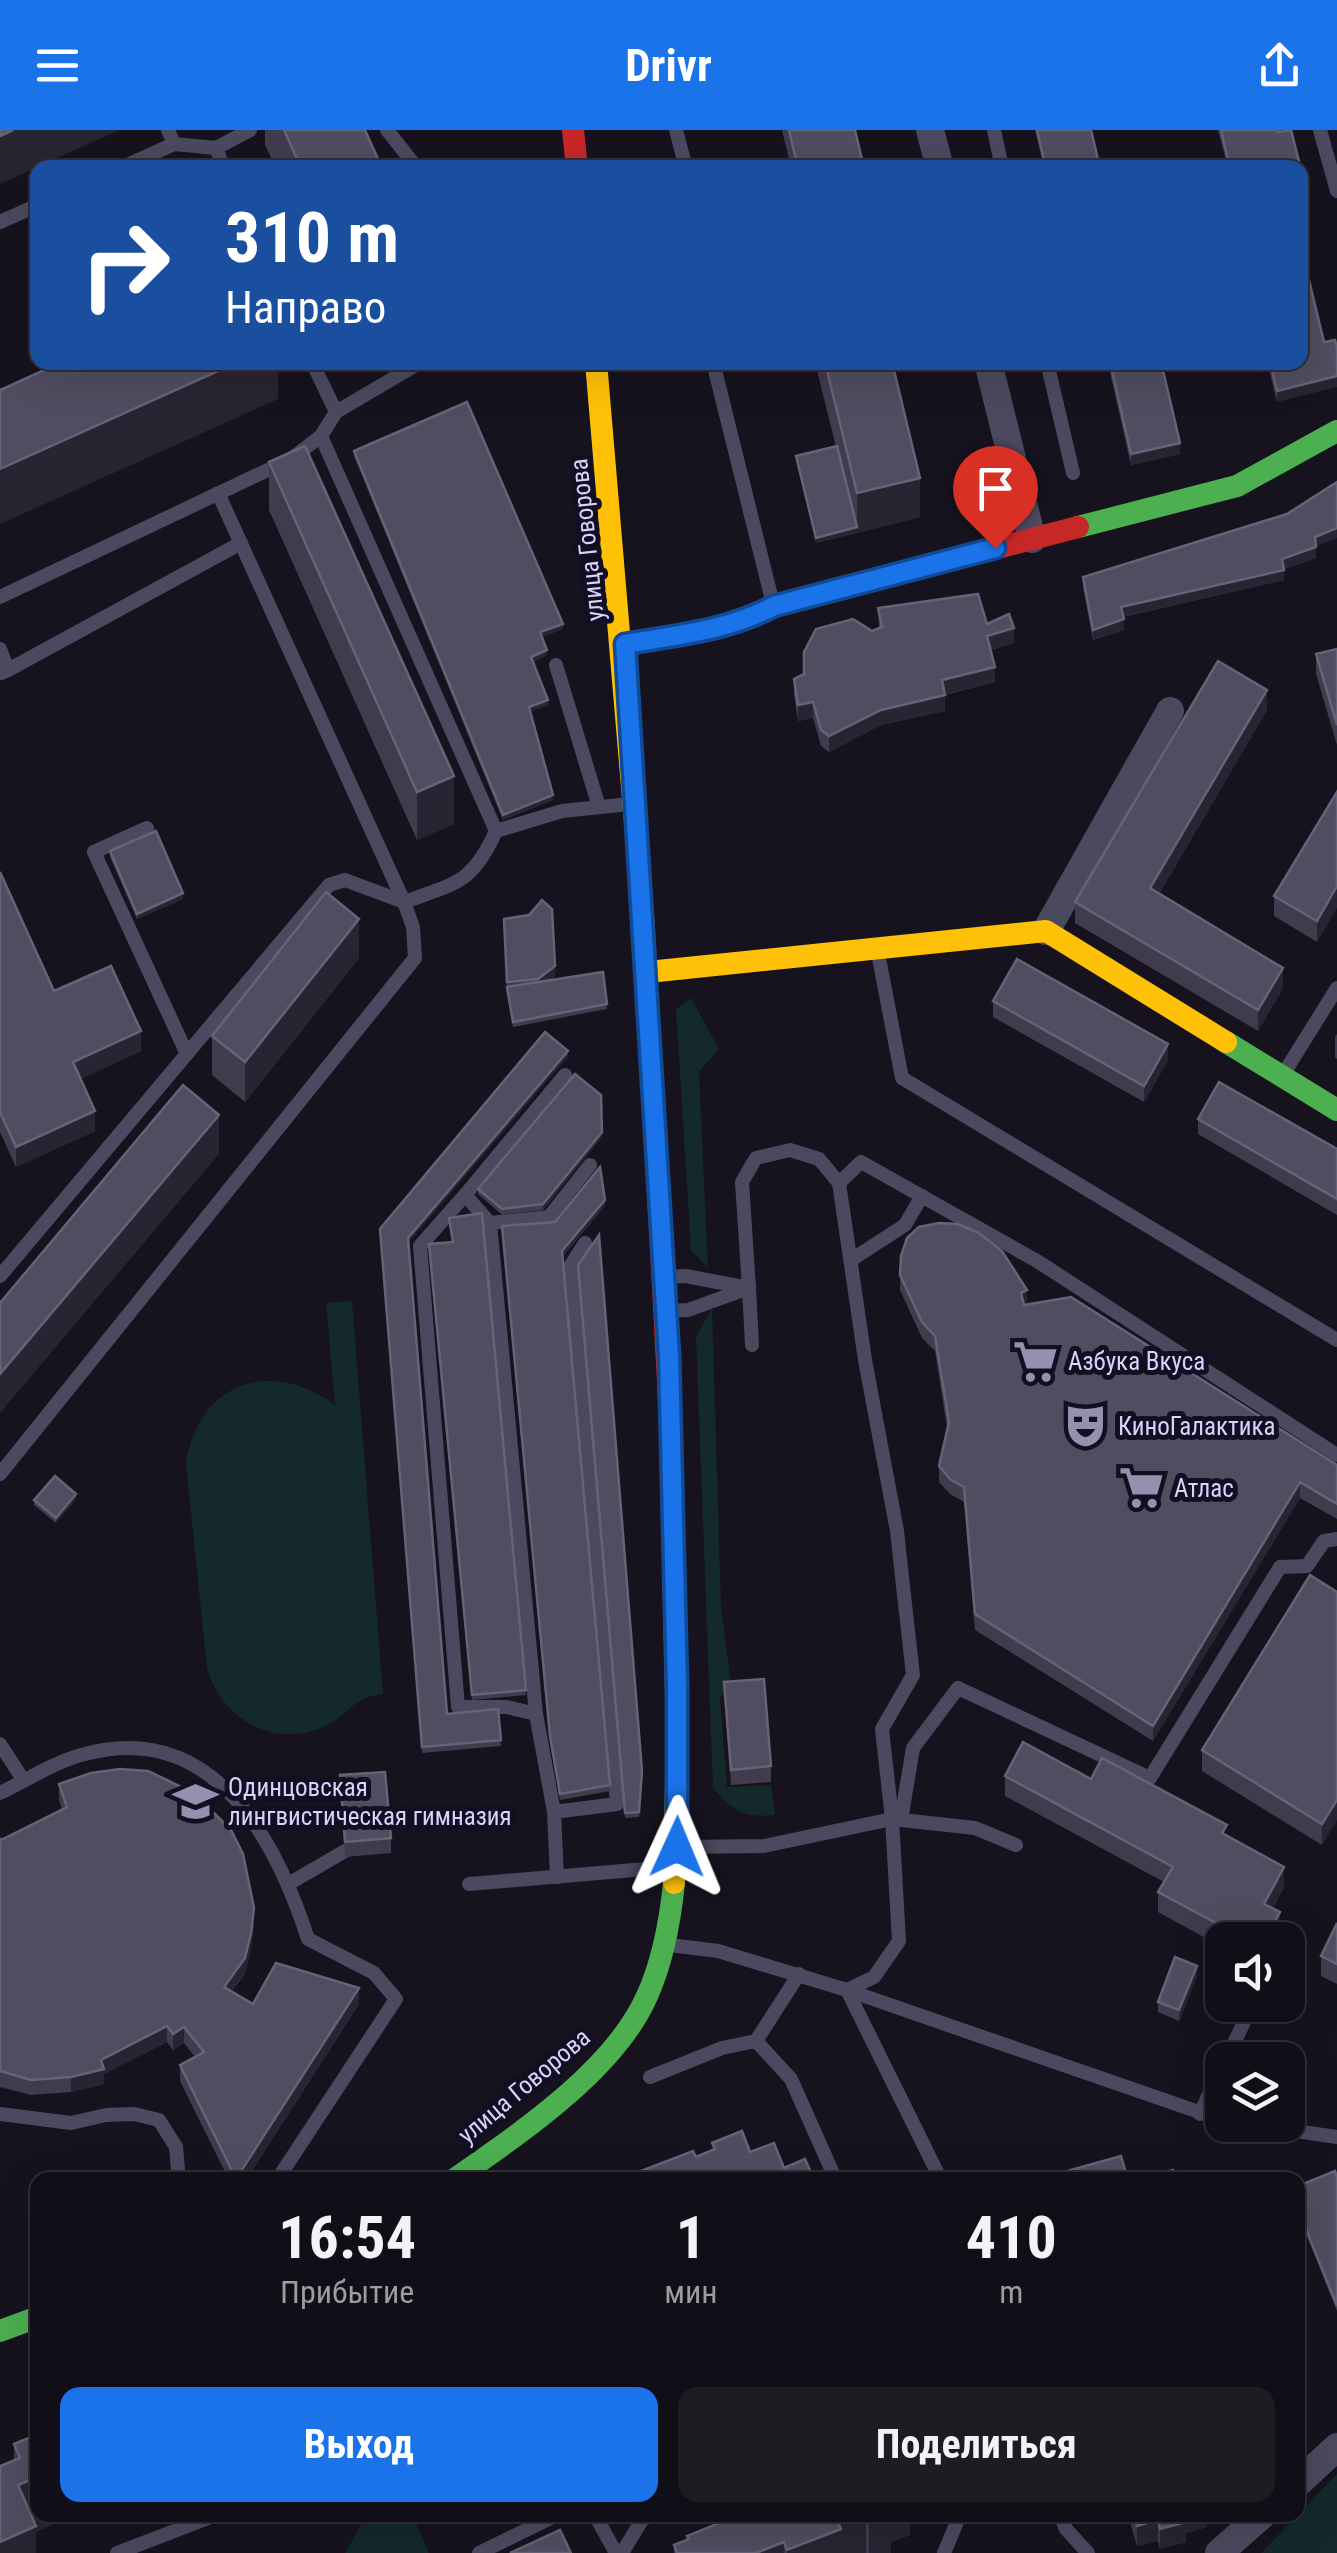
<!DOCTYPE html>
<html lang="ru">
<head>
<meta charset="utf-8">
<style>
  :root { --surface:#100e16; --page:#1e1c23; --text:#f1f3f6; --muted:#9c9ca1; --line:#302e35; --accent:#1a73e8 }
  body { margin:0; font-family:"Roboto Condensed",sans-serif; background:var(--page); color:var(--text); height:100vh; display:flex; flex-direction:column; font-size:38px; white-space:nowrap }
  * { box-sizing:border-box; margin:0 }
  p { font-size:32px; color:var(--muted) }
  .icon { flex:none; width:55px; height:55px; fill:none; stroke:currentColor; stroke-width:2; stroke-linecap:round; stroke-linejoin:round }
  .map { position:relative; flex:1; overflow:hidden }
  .drawer { position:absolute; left:30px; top:2042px; width:1275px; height:350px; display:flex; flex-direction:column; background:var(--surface); border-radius:20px; box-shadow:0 10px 40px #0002,0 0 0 2px var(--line) }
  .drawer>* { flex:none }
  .hud { position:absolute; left:30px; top:30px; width:1278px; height:210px; border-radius:20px; box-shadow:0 10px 40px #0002,0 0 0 2px var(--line); background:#1a4fa0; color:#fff; overflow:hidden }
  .controls { position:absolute; left:1205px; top:1792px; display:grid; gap:20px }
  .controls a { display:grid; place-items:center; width:100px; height:100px; border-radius:20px; background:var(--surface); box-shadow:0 10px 40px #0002,0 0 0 2px var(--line); font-size:50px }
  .pin { position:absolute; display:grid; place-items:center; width:85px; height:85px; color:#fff; margin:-102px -42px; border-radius:50% 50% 50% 0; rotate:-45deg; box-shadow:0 0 10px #0007 }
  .pin .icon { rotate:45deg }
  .me { position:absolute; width:110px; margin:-55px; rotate:1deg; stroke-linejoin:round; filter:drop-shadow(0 0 8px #0008) }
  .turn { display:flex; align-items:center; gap:35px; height:210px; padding:0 30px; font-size:45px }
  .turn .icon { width:130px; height:130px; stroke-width:2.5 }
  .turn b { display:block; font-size:70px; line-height:85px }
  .eta { display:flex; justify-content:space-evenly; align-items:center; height:170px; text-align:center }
  .eta b { font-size:60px; font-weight:700; line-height:70px }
  .button { display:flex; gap:20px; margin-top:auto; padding:20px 30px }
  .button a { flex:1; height:115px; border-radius:20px; background:var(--accent); color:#fff; font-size:40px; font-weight:700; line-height:115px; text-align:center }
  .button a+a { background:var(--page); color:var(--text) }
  header { display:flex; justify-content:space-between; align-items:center; height:130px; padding:0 30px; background:var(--accent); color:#fff; font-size:45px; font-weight:700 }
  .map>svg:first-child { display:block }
  .green { fill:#13292a }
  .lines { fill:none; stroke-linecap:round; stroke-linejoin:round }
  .lane { stroke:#4b495f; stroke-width:14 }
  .street { stroke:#4b495f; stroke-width:28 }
  .fast { stroke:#4caf50; stroke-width:22 }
  .slow { stroke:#ffc107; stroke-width:22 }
  .jam { stroke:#c62828; stroke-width:22 }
  .wall { fill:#403c4d }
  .shaded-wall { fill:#282532 }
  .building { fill:#504d60; stroke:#666278; stroke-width:2.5 }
  .route-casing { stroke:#114b97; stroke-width:25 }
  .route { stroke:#1a73e8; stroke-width:18 }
  .labels { text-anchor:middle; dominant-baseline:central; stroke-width:10; stroke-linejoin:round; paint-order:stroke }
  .street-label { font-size:25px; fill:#d9d3fc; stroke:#130f22 }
  .poi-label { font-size:25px; fill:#d9d3fc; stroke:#130f22; text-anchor:start }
</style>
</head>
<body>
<header><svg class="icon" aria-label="menu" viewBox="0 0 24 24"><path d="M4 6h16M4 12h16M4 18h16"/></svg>Drivr<svg class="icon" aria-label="share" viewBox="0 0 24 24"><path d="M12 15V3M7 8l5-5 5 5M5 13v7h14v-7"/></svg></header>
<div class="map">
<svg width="1337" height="2423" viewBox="0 0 1337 2423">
  <rect width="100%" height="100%" fill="#16131e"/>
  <!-- green -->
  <g class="green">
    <path d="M691 868 719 919 699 942 708 1138 691 1120 676 879Z"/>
    <path d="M352 1171 383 1564C348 1568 352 1585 323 1597 272 1619 221 1588 207 1538L186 1334C197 1253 272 1227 335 1275L326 1173Z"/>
    <path d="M712 1178 721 1476 732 1561 720 1566 727 1657 771 1655 775 1685C743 1688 734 1682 713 1658L696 1207Z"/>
    <path d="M1337 2344V2423H1261Z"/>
    <path d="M367 2385H412L429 2423H345Z"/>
  </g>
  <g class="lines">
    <!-- lane -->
    <g class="lane">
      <path d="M168 0 174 14 216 18"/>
      <path d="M387 0 417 38"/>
      <path d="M676 0 686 38"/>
      <path d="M994 0 1002 38"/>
      <path d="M1320 0 1337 61"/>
      <path d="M121 38 174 14"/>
      <path d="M224 38 216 18 250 0"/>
      <path d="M0 92 38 75"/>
      <path d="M312 232 336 282 421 232"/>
      <path d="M713 232 773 474"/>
      <path d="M1047 232 1073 343"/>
      <path d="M321 306 496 701 562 681 630 674"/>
      <path d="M218 363 404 772C456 753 472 754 496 701"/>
      <path d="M0 467 291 329 321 306 336 282"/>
      <path d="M0 519 8 540 1 543"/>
      <path d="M556 535 599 677"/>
      <path d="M8 540 241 413"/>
      <path d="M147 698 94 722 187 924"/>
      <path d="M878 823 902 948 1337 1210"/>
      <path d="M1284 943 1337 858"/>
      <path d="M839 1053 861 1032 1037 1131 1337 1325"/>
      <path d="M465 1065 420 1116 458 1577H507L536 1584"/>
      <path d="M490 1093 465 1065 565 945"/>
      <path d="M851 1130 905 1095 922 1066"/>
      <path d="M0 1146 329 755 345 750 404 772 413 797 415 828 0 1344"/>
      <path d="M668 1147 686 1146 749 1158 742 1052 756 1028 790 1020 819 1029 839 1053 865 1230 897 1401 904 1465 913 1545 882 1599 892 1689 899 1811 874 1847 847 1860"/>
      <path d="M668 1181 688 1180 749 1158 752 1215"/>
      <path d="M0 1614 24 1651"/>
      <path d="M0 1663C27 1650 56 1631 85 1624 212 1590 275 1707 308 1809L374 1843 396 1869 277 2050"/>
      <path d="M554 1682 536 1584 490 1093 549 1087 590 1035"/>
      <path d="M901 1690 913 1618 958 1558 1150 1648 1280 1437 1307 1436 1324 1411 1337 1409"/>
      <path d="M679 1717 764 1716 892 1689 975 1698 1016 1715"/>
      <path d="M557 1747 554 1682 617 1674 571 1135 585 1113"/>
      <path d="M290 1753 345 1721"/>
      <path d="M469 1754 669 1737"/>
      <path d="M670 1815 718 1821 847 1860 941 2050"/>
      <path d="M799 1844 756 1911 791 1949 836 2050"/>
      <path d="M847 1860 1222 1990"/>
      <path d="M1226 1930 1252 1875"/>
      <path d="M650 1947 722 1918 756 1911"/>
      <path d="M0 1984 71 1993 106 1985 134 1984 159 1990 176 2017 179 2050"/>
      <path d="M1200 1984 1222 1936"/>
      <path d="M1256 1995 1337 2007"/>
      <path d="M595 2385 616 2423"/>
      <path d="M1060 2385 1066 2399 1088 2423"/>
      <path d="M117 2423 216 2385"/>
      <path d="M479 2423 557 2385"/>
      <path d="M622 2423 642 2390 653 2385"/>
      <path d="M944 2423 960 2385"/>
    </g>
    <!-- street -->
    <g class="street">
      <path d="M930 0 940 38"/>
      <path d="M988 232 1032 409"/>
      <path d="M1046 801 1170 581"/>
      <path d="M1298 2353 1337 2317"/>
      <path d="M1219 2423 1262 2385"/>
    </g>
    <!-- fast -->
    <g class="fast">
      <path d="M1078 397 1237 356 1337 301"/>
      <path d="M1226 912 1337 980"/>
      <path d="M453 2050C519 2004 614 1941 647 1866 663 1831 670 1792 674 1753"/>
      <path d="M0 2201 38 2187"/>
    </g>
    <!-- slow -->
    <g class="slow">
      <path d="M596 232 644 798"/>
      <path d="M648 842 1046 801 1226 912"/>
      <path d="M670 1290 677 1606 674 1753"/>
    </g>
    <!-- jam -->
    <g class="jam">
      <path d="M573 0 577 38"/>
      <path d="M625 514 720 497 774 476 1078 397"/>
      <path d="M644 798 670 1290"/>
    </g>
  </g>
  <!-- wall -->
  <g class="wall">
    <path d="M265 0H365L382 38H276L265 15Z"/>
    <path d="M782 0H855L864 38H791Z"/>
    <path d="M1035 0H1091L1100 38H1044Z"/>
    <path d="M1218 0H1278V2L1291 0 1303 47V57L1300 58V38H1228Z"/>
    <path d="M815 232H892L920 387 816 413 796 326 836 317Z"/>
    <path d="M1091 232H1161L1180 324 1131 335 1108 234 1092 238Z"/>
    <path d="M1267 232H1300L1277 272Z"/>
    <path d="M354 321 563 499 542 507 547 525 533 532 548 575 530 581 553 670 503 690 354 326Z"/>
    <path d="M269 332 454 694 417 710 269 380Z"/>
    <path d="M1316 417V428L1284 439V450L1123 487 1124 500 1093 510 1083 457V447Z"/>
    <path d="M878 478 987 494 1014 513 991 520 995 552 945 565V581L881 595 829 622 821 616 813 588 798 591 794 565V549L872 501 879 498Z"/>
    <path d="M1337 519V615L1316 544V524Z"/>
    <path d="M1267 580 1159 764 1283 858 1258 901 1075 793V772Z"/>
    <path d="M1337 662V777L1317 812 1274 786V766Z"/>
    <path d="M110 721 183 769 137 789 110 727Z"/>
    <path d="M0 742 54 861 141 921 80 949 95 1001 16 1037 0 1002Z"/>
    <path d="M504 789 555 847 551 850 607 874V879L513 897 507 862Z"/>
    <path d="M359 828 245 972 212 945V906Z"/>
    <path d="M993 871 1168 930 1144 972 993 887Z"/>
    <path d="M1337 904V929L1335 928V907Z"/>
    <path d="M568 926 408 1112 447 1584 498 1579 501 1616 422 1623 380 1099Z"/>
    <path d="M1198 989 1337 1019V1085L1198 1004Z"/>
    <path d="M602 1007 543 1080 502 1085 478 1064V1059Z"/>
    <path d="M605 1076 563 1126 610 1661 560 1670 550 1611 502 1096 555 1092Z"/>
    <path d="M482 1083 526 1565 472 1570 429 1119 452 1112Z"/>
    <path d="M901 1126 1027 1174 1337 1335V1389L1300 1368 1153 1611 975 1500 964 1372 950 1364 939 1352V1336L947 1298 935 1221 922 1208 900 1160Z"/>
    <path d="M578 1135 642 1641 639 1687 625 1688Z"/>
    <path d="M76 1369 56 1393 34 1375V1370Z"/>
    <path d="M1337 1462 1322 1715 1202 1641V1620Z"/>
    <path d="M724 1552 771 1636V1652L731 1655Z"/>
    <path d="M340 1645 391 1708V1723L345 1727Z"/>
    <path d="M1005 1646 1091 1649 1227 1706 1284 1757 1273 1778 1280 1803 1276 1810H1222V1817L1158 1782V1762L1164 1752 1005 1666Z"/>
    <path d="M59 1654 254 1794 251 1818 245 1844 232 1861 253 1874H359L246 2050H229L180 1951V1935L195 1927 184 1913 173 1920 167 1912 104 1944V1954L71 1962 31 1965 0 1957V1709L1 1710 62 1679 59 1670Z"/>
    <path d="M1337 1793V1854L1321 1846V1826Z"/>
    <path d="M1197 1846 1179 1891 1158 1882V1872Z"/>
    <path d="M1337 2047V2181L1298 2084V2056Z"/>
    <path d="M38 2304 36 2402V2423L14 2330V2314Z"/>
    <path d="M739 2385H910V2405L891 2412V2423H674V2415L687 2410V2406Z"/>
    <path d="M1128 2385H1207V2397L1186 2403V2412L1160 2419 1158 2411 1137 2416Z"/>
  </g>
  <!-- shaded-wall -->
  <g class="shaded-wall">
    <path d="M13 0H119L0 54V6Z"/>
    <path d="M1303 47V57L1300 58V48Z"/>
    <path d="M1308 117V127L1300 129V119Z"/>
    <path d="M238 232H278V269L0 394V339Z"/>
    <path d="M1092 232H1108V234L1092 238Z"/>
    <path d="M1337 246V257L1277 272V261Z"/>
    <path d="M1180 313V324L1131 335V324Z"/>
    <path d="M920 348V387L816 413V408L857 397V363Z"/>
    <path d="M1337 398V408L1315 417V407Z"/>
    <path d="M1316 417V428L1282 439V429Z"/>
    <path d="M1284 440V450L1121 487V477Z"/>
    <path d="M1124 489V500L1093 510V500Z"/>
    <path d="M563 494V499L540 508V502Z"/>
    <path d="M1014 498V513L987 521V506Z"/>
    <path d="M547 520V525L531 532V527Z"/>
    <path d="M995 537V552L942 565V550Z"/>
    <path d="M1267 560V580L1150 779V758Z"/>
    <path d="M945 565V581L881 595 829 622V606L881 580Z"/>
    <path d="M548 570V575L529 582V577Z"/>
    <path d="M813 572V588L798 591V575Z"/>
    <path d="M454 646V694L417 710V662Z"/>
    <path d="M553 665V670L503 690V685Z"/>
    <path d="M1337 756V777L1317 812V791Z"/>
    <path d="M183 763V769L137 789V784Z"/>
    <path d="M359 789V828L245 972V932Z"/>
    <path d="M555 836V847L538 860V849Z"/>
    <path d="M1283 838V858L1258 901V880Z"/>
    <path d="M141 901V921L73 952V932Z"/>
    <path d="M1168 914V930L1144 972V956Z"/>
    <path d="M568 921V926L408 1113V1108Z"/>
    <path d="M95 981V1001L16 1037V1017Z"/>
    <path d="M219 985V1024L0 1283V1244Z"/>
    <path d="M602 1002V1007L543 1080V1074Z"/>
    <path d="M605 1070V1076L562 1126V1121Z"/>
    <path d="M1027 1160V1176L1021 1178V1163Z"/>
    <path d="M1300 1352V1368L1153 1611V1596Z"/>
    <path d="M76 1364V1369L56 1393V1388Z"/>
    <path d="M1337 1670V1690L1322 1715V1694Z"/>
    <path d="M1284 1737V1757L1264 1794V1774Z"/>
    <path d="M254 1778 251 1818 245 1844 224 1872V1857Z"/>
    <path d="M1280 1782V1803L1276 1810H1265Z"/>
    <path d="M1197 1836V1846L1179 1891V1880Z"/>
    <path d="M359 1858V1874L246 2050H236Z"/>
    <path d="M167 1896V1912L104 1944V1954L71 1962V1947Z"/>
    <path d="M184 1897V1913L173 1920V1904Z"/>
    <path d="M38 2347V2385H76L36 2402V2423H0V2412L18 2355Z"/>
    <path d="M855 2385H866V2423H787V2420L838 2392Z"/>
    <path d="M878 2385H910V2405L891 2412V2423H869V2388Z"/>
    <path d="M1184 2385H1207V2397L1186 2403V2412L1160 2419V2399Z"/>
    <path d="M1158 2390V2411L1137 2416V2396Z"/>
    <path d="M784 2412V2423H756Z"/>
  </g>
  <!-- building -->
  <g class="building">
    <path d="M0 0H13L0 6Z"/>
    <path d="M284 0H365L382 38H301Z"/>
    <path d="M789 0H855L864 38H798Z"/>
    <path d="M1037 0H1091L1100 38H1046Z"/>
    <path d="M1221 0H1278V2L1291 0 1303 47 1300 48V38H1230Z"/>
    <path d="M1300 86 1308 117 1300 119Z"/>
    <path d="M1308 146 1324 212 1335 210 1337 218V246L1277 261 1270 232H1300V148Z"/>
    <path d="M62 232H238L0 339V260Z"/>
    <path d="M825 232H892L920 348 857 363Z"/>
    <path d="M1110 232H1161L1180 313 1131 324Z"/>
    <path d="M467 272 563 494 540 502 547 520 531 527 548 570 529 577 553 665 503 685 354 321Z"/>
    <path d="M305 316 454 646 417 662 269 332Z"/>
    <path d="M837 316 857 397 816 408 796 326Z"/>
    <path d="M1337 352V398L1315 407 1316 417 1282 429 1284 440 1121 477 1124 489 1093 500 1083 447 1287 384Z"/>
    <path d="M978 464 987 494 1009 484 1014 498 987 506 995 537 942 550 945 565 881 580 829 606 821 600 813 572 798 575 794 549 804 544V522L816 499 853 489 872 501 882 497 878 478Z"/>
    <path d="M1337 519V595L1316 524Z"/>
    <path d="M1218 531 1267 560 1150 758 1283 838 1258 880 1075 772Z"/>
    <path d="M1337 662V756L1317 791 1274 766Z"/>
    <path d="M156 701 183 763 137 784 110 721Z"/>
    <path d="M0 742 54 861 111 836 141 901 73 932 95 981 16 1017 0 982Z"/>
    <path d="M326 762 359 789 245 932 212 906Z"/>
    <path d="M542 770 552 779 555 836 538 849 507 852 504 789 529 785Z"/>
    <path d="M1017 829 1168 914 1144 956 993 871Z"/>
    <path d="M603 842 607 874 513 892 507 857Z"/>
    <path d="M545 902 568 921 408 1108 447 1584 498 1579 501 1610 422 1617 380 1099Z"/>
    <path d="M575 944 601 965 602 1002 543 1074 502 1079 478 1059Z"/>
    <path d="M1219 952 1337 1019V1069L1198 989Z"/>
    <path d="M183 955 219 985 0 1244V1173Z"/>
    <path d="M600 1037 605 1070 562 1121 610 1655 560 1664 550 1606 502 1096 555 1092Z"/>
    <path d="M482 1083 526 1560 472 1565 429 1114 453 1112 449 1088Z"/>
    <path d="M939 1093 958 1094 979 1103 1002 1121 1027 1160 1021 1163 1024 1175 1071 1167 1337 1335V1374L1300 1352 1153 1596 975 1484 964 1357 950 1349 939 1336 949 1292 935 1206 922 1192 900 1145 901 1126 907 1108 919 1097Z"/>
    <path d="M599 1105 642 1641 639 1682 625 1683 578 1135Z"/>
    <path d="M55 1346 76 1364 56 1388 34 1370Z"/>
    <path d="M1310 1445 1337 1462V1670L1322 1694 1202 1620Z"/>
    <path d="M764 1549 771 1636 731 1640 724 1552Z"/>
    <path d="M1023 1612 1091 1649 1102 1628 1227 1695 1222 1703 1284 1737 1264 1774 1280 1782 1265 1810H1248L1158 1762 1173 1737 1005 1646Z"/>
    <path d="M120 1639 148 1641 194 1663 231 1700 243 1724 254 1778 251 1803 245 1828 224 1857 253 1874 276 1833 359 1858 236 2049 180 1935 204 1922 184 1897 173 1904 167 1896 101 1930 104 1939 71 1947 31 1950 0 1941V1709L1 1710 67 1677 59 1654 91 1643Z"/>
    <path d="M385 1642 391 1708 345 1712 340 1645Z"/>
    <path d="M1337 1793V1834L1321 1826Z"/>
    <path d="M1175 1827 1197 1836 1179 1880 1158 1872Z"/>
    <path d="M742 2001 750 2022 774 2013 784 2038 805 2029 812 2045 803 2048 804 2050H742L741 2047 733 2050H630L628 2046 693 2021 696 2027 715 2019 712 2013Z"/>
    <path d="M1121 2026 1128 2050H1066L1064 2042Z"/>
    <path d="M1173 2040 1176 2050H1135Z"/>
    <path d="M1335 2041 1337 2047V2176L1298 2079V2056Z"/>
    <path d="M1197 2046 1198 2050H1182Z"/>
    <path d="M38 2304V2347L18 2355 36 2396 0 2412V2336L20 2328 14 2314Z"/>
    <path d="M739 2385H855L838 2392 841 2399 787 2420 784 2412 756 2423H677L674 2415 689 2409 687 2406Z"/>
    <path d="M1134 2385H1185L1186 2392 1160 2399 1158 2390 1137 2396Z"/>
    <path d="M560 2400 571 2423H510Z"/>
  </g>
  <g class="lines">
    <defs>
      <path id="route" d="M677 1717V1556L669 1226 625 514C676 505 727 501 774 476L995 418"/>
    </defs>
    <!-- route casing -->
    <use href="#route" class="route-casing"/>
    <!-- route -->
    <use href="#route" class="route"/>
  </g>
  <!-- icons -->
  <defs>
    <symbol id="supermarket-bare" viewBox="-9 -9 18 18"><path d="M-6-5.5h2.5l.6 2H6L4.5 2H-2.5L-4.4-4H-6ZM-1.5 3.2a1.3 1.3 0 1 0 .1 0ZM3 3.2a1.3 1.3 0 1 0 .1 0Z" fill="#9590ae" stroke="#130f22" stroke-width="2.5" paint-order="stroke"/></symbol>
    <symbol id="theatre-bare" viewBox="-9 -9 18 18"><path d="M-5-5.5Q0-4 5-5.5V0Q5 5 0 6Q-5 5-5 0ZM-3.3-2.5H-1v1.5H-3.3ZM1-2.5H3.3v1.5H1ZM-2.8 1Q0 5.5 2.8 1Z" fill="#9590ae" stroke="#130f22" stroke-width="2.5" paint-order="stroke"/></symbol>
    <symbol id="school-bare" viewBox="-9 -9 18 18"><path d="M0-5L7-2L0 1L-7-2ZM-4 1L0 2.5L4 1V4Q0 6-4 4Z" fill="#9590ae" stroke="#130f22" stroke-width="2.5" paint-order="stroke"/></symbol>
  </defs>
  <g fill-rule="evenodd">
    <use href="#supermarket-bare" x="1004" y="1200" width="63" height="63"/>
    <use href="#theatre-bare" x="1054" y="1264" width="63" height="63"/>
    <use href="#supermarket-bare" x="1110" y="1326" width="63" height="63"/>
    <use href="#school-bare" x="164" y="1640" width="63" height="63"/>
  </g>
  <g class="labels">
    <!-- street labels -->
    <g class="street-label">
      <text transform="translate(587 410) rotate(-96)">улица Говорова</text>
      <text transform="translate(524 1956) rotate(-40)">улица Говорова</text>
    </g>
    <!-- poi labels -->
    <g class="poi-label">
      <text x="1068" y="1231">Азбука Вкуса</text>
      <text x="1118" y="1296">КиноГалактика</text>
      <text x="1174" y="1358">Атлас</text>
      <text x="228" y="1657">Одинцовская<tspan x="228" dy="29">лингвистическая гимназия</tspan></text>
    </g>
  </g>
</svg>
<div class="controls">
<a><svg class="icon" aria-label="sound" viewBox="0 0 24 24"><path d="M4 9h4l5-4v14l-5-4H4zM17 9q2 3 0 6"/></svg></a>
<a><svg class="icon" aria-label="layers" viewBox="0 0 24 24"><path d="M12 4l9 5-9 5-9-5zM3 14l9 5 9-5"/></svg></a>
</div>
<div class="pin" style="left:995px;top:418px;background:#d93025"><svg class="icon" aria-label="arrive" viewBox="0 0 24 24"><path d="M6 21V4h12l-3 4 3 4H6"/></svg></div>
<svg class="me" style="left:677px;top:1717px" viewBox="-20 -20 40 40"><path d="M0-17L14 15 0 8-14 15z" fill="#1a73e8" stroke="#fff" stroke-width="4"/></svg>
<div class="hud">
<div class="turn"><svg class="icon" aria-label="right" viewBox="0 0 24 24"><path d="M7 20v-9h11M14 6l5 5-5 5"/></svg><div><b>310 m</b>Направо</div></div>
</div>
<section class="drawer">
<div class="eta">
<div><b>16:54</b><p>Прибытие</p></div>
<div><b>1</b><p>мин</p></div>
<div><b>410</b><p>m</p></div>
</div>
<div class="button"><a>Выход</a><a>Поделиться</a></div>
</section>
</div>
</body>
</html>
